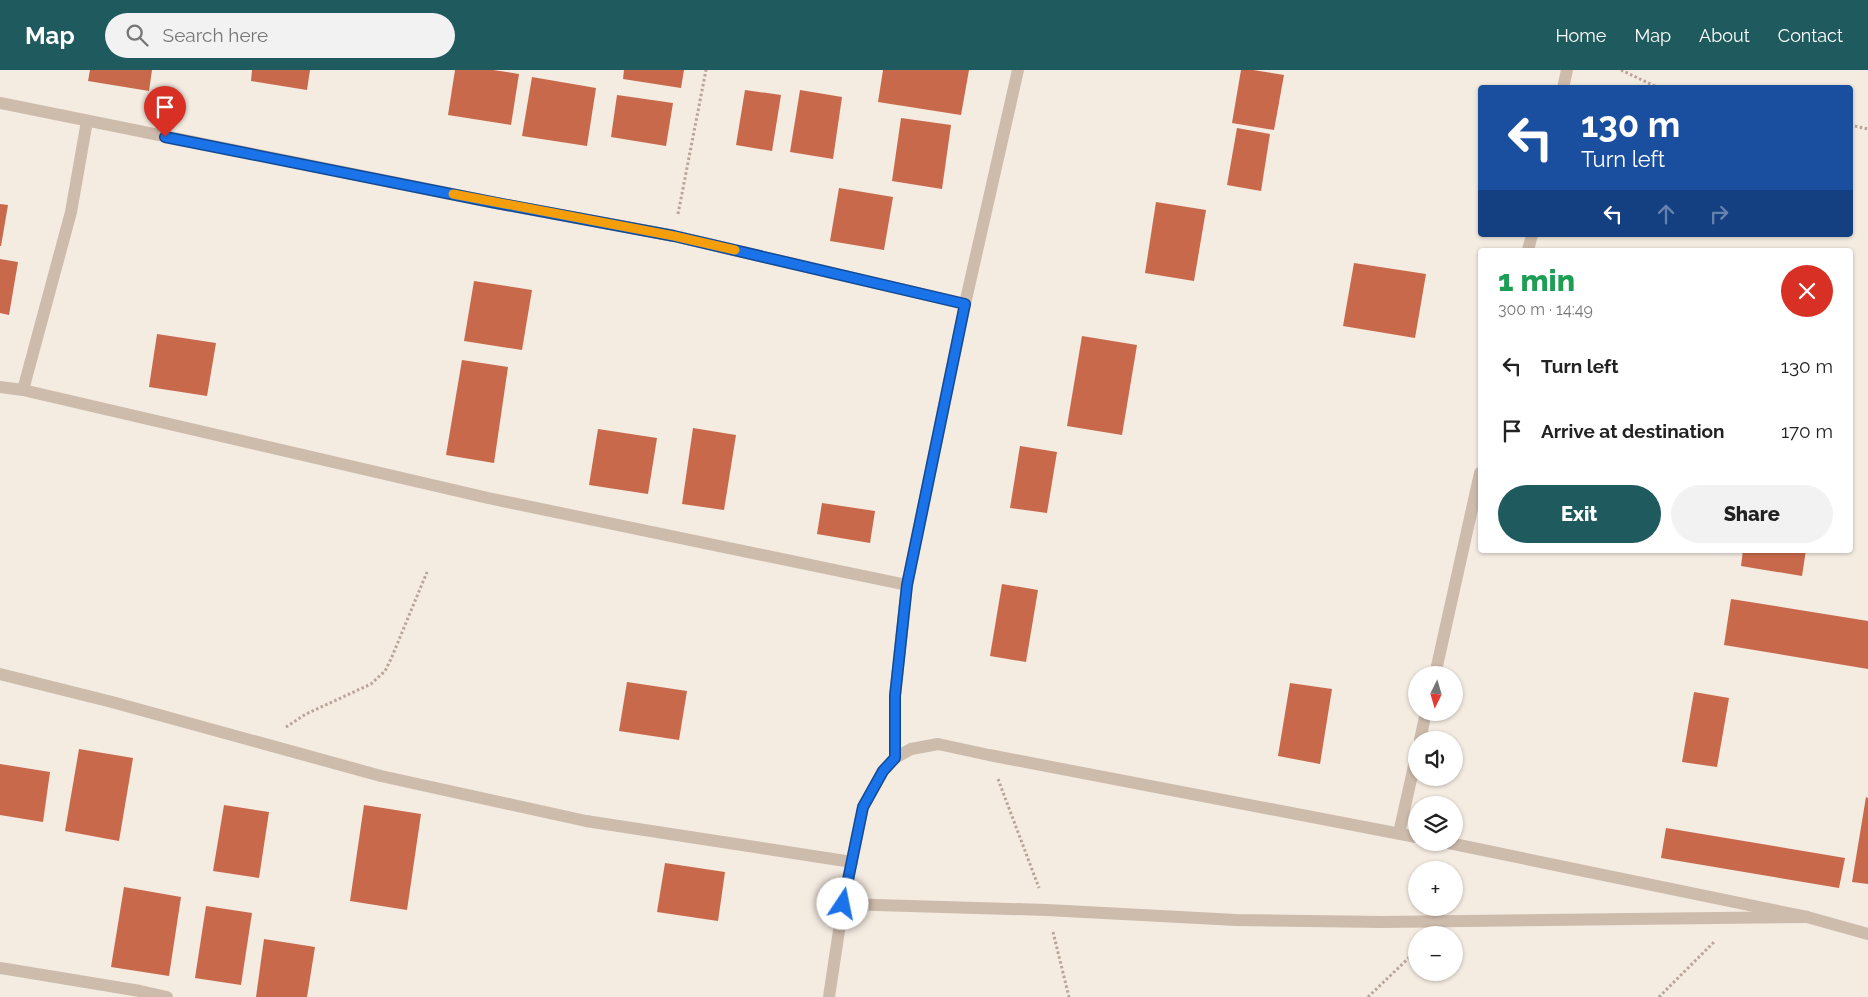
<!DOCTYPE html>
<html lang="en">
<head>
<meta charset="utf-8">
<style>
  :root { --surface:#fff; --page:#f2f2f2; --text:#222; --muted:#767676; --accent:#1f5a5e }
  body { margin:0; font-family:Raleway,sans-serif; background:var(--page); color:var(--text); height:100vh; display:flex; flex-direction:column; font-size:19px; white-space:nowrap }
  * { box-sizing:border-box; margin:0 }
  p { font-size:16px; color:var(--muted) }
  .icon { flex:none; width:28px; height:28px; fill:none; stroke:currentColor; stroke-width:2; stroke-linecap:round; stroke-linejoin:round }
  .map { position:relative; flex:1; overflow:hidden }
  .details { position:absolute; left:1478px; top:178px; width:375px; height:305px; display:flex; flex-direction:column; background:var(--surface); border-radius:5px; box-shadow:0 1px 4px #0004 }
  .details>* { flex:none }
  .top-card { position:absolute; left:1478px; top:15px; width:375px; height:152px; border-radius:5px; box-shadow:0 1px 4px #0004; background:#1a4fa0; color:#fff; overflow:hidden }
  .needle { width:32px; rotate:185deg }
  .controls { position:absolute; left:1408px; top:596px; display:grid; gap:10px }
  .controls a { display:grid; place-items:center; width:55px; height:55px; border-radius:50%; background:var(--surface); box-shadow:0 1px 4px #0004; font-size:25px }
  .pin { position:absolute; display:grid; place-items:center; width:42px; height:42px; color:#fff; margin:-51px -21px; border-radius:50% 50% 50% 0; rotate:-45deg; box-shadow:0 0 5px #0007 }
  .pin .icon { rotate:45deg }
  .me { position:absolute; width:55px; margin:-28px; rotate:11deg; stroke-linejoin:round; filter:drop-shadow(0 0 4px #0008) }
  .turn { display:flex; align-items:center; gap:18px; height:105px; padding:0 20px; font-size:22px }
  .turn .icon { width:65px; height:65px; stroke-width:2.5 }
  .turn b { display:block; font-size:35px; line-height:42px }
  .lanes { display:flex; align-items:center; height:48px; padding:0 20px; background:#0003; justify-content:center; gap:25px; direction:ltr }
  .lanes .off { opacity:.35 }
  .round { display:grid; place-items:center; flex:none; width:52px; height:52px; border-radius:26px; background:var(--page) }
  .overview { display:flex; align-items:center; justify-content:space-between; height:85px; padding:0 20px }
  h1 { font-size:30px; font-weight:800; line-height:38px; color:#1e9e55 }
  .primary-button { display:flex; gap:10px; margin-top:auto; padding:10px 20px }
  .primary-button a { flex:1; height:58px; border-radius:30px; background:var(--accent); color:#fff; font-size:20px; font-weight:800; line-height:58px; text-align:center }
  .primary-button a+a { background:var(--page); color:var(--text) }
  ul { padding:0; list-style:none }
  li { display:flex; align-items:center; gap:15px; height:65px; padding:0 20px }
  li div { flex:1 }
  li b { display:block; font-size:19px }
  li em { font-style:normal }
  header { display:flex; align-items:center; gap:30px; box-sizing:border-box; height:70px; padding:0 25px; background:var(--accent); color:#fff }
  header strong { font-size:24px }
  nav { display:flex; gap:28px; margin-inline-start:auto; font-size:18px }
  .search { width:350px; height:45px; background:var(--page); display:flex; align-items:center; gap:12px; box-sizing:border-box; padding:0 18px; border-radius:28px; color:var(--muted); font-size:19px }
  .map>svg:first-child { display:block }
  .building { fill:#c8694b }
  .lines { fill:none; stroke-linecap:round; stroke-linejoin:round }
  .path { stroke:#b9a596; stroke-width:3; stroke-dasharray:2.5 2.5; stroke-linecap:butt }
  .minor { stroke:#cdbbac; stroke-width:12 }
  .route-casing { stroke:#114b97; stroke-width:12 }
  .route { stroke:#1a73e8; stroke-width:9 }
  .slow { stroke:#f59e0b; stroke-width:9 }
</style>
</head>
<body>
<header>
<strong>Map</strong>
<div class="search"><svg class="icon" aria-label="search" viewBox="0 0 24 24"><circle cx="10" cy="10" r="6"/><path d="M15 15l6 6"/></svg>Search here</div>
<nav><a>Home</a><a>Map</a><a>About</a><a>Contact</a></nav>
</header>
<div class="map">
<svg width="1868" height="927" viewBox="0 0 1868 927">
  <rect width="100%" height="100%" fill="#f4ebe1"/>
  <!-- building -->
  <g class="building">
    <path d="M90 0H152L149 21 88 11Z"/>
    <path d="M252 0H310L307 20 251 11Z"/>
    <path d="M455 0H493L519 4 511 55 448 45Z"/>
    <path d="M624 0H684L681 18 623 9Z"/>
    <path d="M883 0H969L961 45 878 32Z"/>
    <path d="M1241 0H1253L1284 5 1274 60 1232 53Z"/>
    <path d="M532 7 596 18 587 76 522 66Z"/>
    <path d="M745 20 781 25 772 81 736 75Z"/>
    <path d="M800 20 842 27 833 89 790 82Z"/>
    <path d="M617 25 673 33 666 76 611 67Z"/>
    <path d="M901 48 951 55 942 119 892 111Z"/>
    <path d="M1237 58 1270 64 1261 121 1227 115Z"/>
    <path d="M839 118 893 127 884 180 830 171Z"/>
    <path d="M1156 132 1206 140 1194 211 1145 203Z"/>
    <path d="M0 134 8 135 1 176H0Z"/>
    <path d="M0 189 18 192 9 245 0 243Z"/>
    <path d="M1354 193 1426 204 1415 268 1343 256Z"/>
    <path d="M474 211 532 220 522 280 464 271Z"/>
    <path d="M157 264 216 273 207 326 149 317Z"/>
    <path d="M1082 266 1137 275 1122 365 1067 356Z"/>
    <path d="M462 290 508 297 494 393 446 385Z"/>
    <path d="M693 358 736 365 724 440 682 434Z"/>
    <path d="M598 359 657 368 648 424 589 415Z"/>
    <path d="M1020 376 1057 382 1047 443 1010 438Z"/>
    <path d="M822 433 875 441 870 473 817 464Z"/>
    <path d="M1743 480H1806L1802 506 1741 496Z"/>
    <path d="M1002 514 1038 520 1026 592 990 586Z"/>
    <path d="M1731 529 1868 551V599L1724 575Z"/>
    <path d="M627 612 687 621 679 670 619 661Z"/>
    <path d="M1290 613 1332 619 1320 694 1278 686Z"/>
    <path d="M1694 622 1729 628 1717 697 1682 692Z"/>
    <path d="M79 679 133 688 119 771 65 761Z"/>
    <path d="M0 694 50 702 43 752 0 745Z"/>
    <path d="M1866 727 1868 728V814L1852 812Z"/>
    <path d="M224 735 269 742 259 808 213 801Z"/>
    <path d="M364 735 421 744 407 840 350 831Z"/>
    <path d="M1666 758 1845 788 1839 818 1661 788Z"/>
    <path d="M665 793 725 802 718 851 657 842Z"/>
    <path d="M124 817 181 827 169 906 111 897Z"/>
    <path d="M206 836 252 843 241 915 195 908Z"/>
    <path d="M264 869 315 877 307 927H256Z"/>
  </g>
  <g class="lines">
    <!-- path -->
    <g class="path">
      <path d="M1621 0 1659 18"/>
      <path d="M1850 55 1868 59"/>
      <path d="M678 144 706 0"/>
      <path d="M286 657 306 644 371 614 385 601 391 589 427 502"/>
      <path d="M998 709 1039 818"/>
      <path d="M1053 862 1069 927"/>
      <path d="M1368 927 1416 881"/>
      <path d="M1659 927 1715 871"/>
    </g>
    <!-- minor -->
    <g class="minor">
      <path d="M1563 18 1567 0"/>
      <path d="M0 33 491 132 674 166 965 234"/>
      <path d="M1528 180 1532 165"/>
      <path d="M0 317 23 320 488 428 907 515"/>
      <path d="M23 320 71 142 87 51"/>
      <path d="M0 604 112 632 381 706 586 751 852 792"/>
      <path d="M1435 605 1480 403"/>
      <path d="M1420 670 1426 642"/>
      <path d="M895 688V625L907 515 965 234 1018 0"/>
      <path d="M1399 763 1416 687"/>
      <path d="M1444 772 1807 847 1868 864"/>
      <path d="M843 834 1047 840 1236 850 1383 852 1807 847"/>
      <path d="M0 898 140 921 167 927"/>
      <path d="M829 927 843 834 863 737 883 701 895 688 911 679 938 674 989 685 1416 767"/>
    </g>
  </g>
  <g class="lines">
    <defs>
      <path id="route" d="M165 67 491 132 674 166 965 234 907 515 895 626V688L883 701 863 737 843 834"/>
    </defs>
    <!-- route casing -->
    <use href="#route" class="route-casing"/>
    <!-- route -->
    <use href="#route" class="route"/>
    <!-- slow -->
    <path class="slow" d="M453 124 674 166 735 180"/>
  </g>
</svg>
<div class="controls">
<a><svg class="needle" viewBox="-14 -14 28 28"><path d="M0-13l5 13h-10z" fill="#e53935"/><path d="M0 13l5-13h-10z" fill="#767676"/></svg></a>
<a><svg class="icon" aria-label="sound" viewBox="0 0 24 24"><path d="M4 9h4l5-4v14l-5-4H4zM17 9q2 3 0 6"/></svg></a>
<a><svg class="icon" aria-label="layers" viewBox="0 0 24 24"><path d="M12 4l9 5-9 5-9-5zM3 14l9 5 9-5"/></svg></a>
<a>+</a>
<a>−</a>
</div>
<div class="pin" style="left:165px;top:67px;background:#d93025"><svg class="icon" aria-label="arrive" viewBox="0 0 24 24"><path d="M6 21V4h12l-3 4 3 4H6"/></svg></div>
<svg class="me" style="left:843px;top:834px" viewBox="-20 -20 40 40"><circle r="19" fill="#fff"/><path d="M0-13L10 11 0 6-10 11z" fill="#1a73e8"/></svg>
<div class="top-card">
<div class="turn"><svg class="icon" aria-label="left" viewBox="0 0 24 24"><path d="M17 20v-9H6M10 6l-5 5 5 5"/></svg><div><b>130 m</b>Turn left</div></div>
<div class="lanes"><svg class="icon" aria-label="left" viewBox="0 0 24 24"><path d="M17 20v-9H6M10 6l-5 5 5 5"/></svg><svg class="icon off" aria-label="ahead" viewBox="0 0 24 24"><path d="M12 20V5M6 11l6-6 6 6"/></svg><svg class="icon off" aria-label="right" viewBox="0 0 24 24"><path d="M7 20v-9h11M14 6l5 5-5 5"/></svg></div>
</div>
<section class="details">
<div class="overview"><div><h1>1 min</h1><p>300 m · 14:49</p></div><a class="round" style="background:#d93025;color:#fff"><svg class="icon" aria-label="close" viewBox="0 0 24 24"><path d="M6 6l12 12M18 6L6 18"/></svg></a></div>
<ul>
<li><svg class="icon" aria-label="left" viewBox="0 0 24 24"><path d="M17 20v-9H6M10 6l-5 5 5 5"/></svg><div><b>Turn left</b></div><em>130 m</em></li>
<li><svg class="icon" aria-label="arrive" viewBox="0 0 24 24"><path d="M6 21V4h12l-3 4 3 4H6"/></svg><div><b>Arrive at destination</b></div><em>170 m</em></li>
</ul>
<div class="primary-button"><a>Exit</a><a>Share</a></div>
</section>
</div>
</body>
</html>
